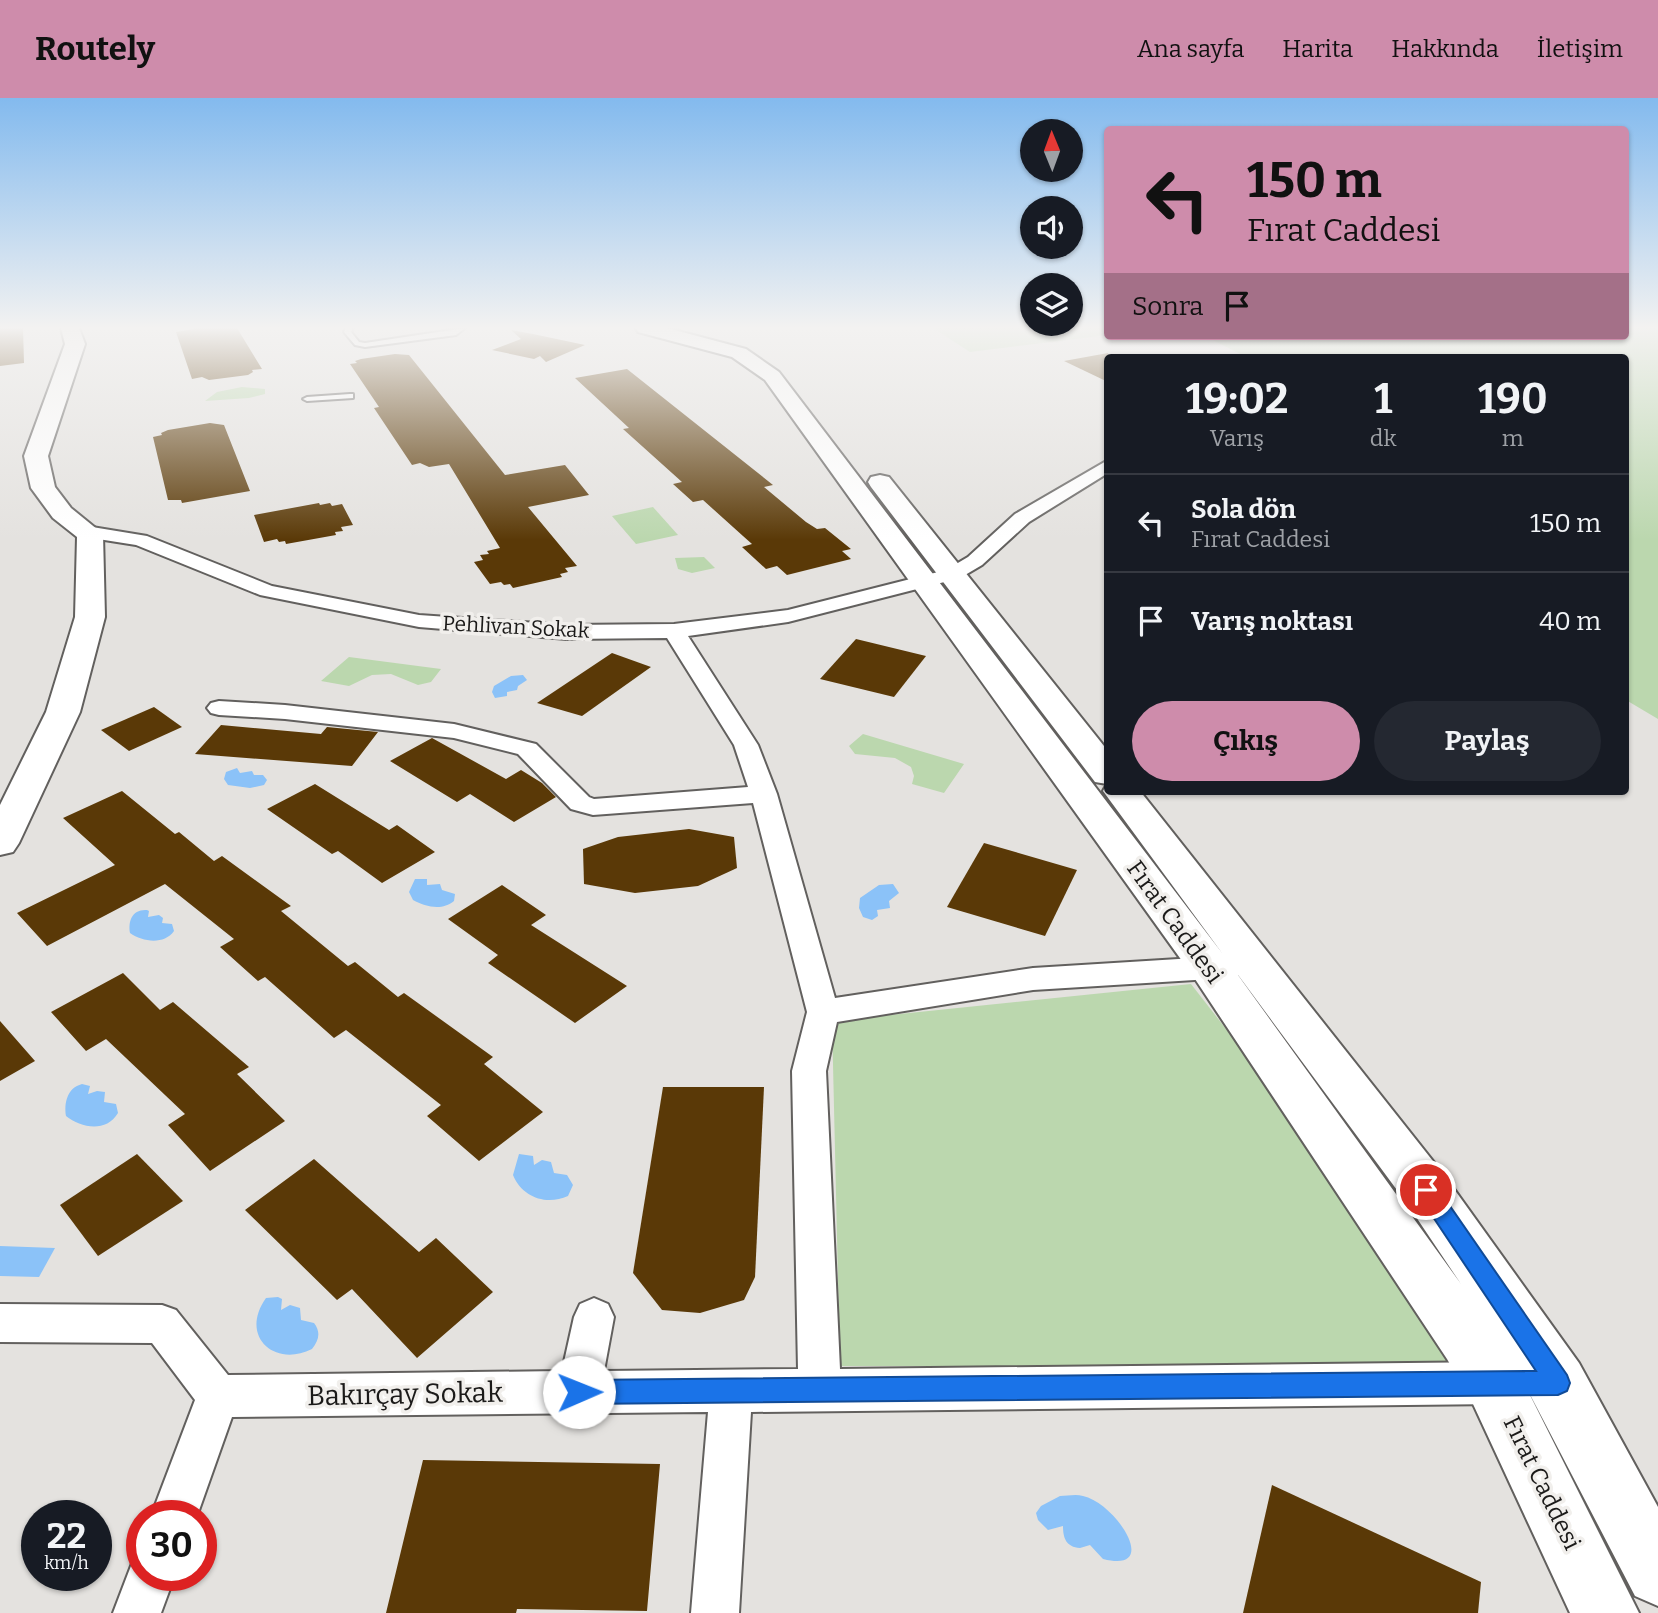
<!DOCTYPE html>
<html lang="tr">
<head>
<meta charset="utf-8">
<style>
  :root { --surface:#171b24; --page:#242831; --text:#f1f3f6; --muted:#9ea1a6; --line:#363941; --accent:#ce8cab }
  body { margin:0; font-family:Bitter,serif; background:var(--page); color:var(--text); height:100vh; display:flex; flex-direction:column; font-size:26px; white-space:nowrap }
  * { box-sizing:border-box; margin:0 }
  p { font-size:23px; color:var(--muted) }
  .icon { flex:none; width:38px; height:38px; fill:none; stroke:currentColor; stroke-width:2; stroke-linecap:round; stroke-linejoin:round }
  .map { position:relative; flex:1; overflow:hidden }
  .sheet { position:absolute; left:1104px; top:256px; width:525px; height:441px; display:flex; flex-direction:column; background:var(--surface); border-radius:7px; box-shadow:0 2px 5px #0004 }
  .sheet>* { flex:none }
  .hud { position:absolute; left:1104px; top:28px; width:525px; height:214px; border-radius:7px; box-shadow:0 2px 5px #0004; background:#ce8cab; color:#111; overflow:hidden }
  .needle { width:46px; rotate:359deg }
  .controls { position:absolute; left:1020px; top:21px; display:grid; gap:14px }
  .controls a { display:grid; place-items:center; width:63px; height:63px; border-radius:50%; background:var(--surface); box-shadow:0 2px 5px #0004; font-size:35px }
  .speed { position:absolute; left:21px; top:1402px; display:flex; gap:14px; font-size:35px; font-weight:700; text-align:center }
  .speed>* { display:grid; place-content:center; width:91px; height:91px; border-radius:50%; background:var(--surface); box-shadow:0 2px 5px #0004; line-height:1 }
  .speed small { font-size:18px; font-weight:400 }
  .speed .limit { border:10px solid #d22; background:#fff; color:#111 }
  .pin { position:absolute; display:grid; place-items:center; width:60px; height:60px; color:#fff; margin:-30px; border:4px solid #fff; border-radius:50%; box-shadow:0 2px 7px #0007 }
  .me { position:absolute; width:77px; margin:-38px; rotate:89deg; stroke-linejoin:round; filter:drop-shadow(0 0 5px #0008) }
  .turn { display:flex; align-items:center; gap:24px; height:147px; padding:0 28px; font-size:32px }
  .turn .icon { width:91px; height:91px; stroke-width:2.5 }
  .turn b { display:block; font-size:49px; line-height:60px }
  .then { display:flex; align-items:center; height:66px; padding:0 28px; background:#0003; gap:14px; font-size:26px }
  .eta { display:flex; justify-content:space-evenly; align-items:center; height:119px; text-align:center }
  .eta b { font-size:42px; font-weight:700; line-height:49px }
  .button { display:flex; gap:14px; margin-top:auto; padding:14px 28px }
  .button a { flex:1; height:80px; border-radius:42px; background:var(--accent); color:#111; font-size:28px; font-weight:700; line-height:80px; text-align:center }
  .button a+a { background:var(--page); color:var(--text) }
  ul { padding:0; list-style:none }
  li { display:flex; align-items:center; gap:21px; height:98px; padding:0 28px; border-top:2px solid var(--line) }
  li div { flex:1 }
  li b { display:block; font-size:26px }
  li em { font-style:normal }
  header { display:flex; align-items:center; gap:42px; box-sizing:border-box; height:98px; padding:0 35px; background:var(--accent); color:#111 }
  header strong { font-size:33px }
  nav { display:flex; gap:38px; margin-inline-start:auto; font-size:24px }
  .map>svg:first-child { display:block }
  .green { fill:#bbd7ae }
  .water { fill:#8bc2f8 }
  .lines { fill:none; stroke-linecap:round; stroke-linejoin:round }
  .stream { fill:#8bc2f8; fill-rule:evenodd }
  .building { fill:#5a3907 }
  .lane-casing { stroke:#62605e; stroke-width:4 }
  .street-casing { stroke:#62605e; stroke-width:4 }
  .secondary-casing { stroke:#62605e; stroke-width:4 }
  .lane { fill:#fff; fill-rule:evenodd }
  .street { fill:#fff; fill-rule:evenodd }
  .secondary { fill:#fff; fill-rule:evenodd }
  .route { fill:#1a73e8; stroke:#114b97; stroke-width:2 }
  .labels { text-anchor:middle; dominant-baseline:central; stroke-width:7; stroke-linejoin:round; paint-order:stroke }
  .far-street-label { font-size:21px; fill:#1b1a19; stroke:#f1efec }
  .street-label { font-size:24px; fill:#1b1a19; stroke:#f1efec }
  .near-street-label { font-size:28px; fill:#1b1a19; stroke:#f1efec }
</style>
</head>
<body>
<header>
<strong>Routely</strong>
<nav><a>Ana sayfa</a><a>Harita</a><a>Hakkında</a><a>İletişim</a></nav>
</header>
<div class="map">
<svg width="1658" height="1515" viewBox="0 0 1658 1515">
  <rect width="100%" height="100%" fill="#e4e2df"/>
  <!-- green -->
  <g class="green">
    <path d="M933 230H1108V237L970 254Z"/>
    <path d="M1626 230H1658V621L1626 602V259H1246L1205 238H1626Z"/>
    <path d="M242 289 265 291V296L249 300 205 303 217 294Z"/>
    <path d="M653 409 678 437 636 446 612 418Z"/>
    <path d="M704 459 715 470 692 475 678 471 675 460Z"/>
    <path d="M349 559 441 571 431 584 418 587 391 576 372 577 349 588 321 583Z"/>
    <path d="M863 636 964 666 944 695 912 686 914 678 911 669 895 660 855 656 849 648Z"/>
    <path d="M1191 886 1272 990 1456 1268H840L832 923Z"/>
  </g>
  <!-- water -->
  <g class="water">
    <path d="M523 577 527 582 518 588 517 592 507 594V598L495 600 492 594 494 588 511 578Z"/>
    <path d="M237 670 240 675 252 673 254 677H263L267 682 264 687 250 690 228 687 224 681 226 674Z"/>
    <path d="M415 781H427V787L440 786 442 792 455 796 454 803C442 813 426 809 413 802L409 794Z"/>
    <path d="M893 786 899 795 889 803 890 810 877 812 878 818 872 822 863 819 859 810 860 800 879 787Z"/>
    <path d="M147 812 149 813 148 819 159 817 163 820 162 825 172 826 174 833C164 847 143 844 130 835 128 823 132 811 147 812Z"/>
    <path d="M82 986 90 988 88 996 97 993 105 994 104 1004 116 1006 118 1015C106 1035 81 1030 66 1018 64 1005 67 990 82 986Z"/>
    <path d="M519 1056 533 1058 534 1067 542 1062 551 1064 554 1075 567 1077 573 1087 568 1098C546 1108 522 1099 513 1077Z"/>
    <path d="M0 1148 55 1150 39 1179 0 1178Z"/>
    <path d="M278 1199 282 1201 281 1212 290 1207 300 1210 301 1222 314 1225C321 1234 319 1242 312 1251 274 1270 239 1238 266 1200Z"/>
    <path d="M1060 1398C1067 1398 1076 1396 1083 1398 1116 1405 1162 1476 1103 1461L1090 1447 1080 1450C1066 1449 1063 1440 1063 1428L1048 1432 1038 1422 1036 1415 1041 1408Z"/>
  </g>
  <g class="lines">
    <!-- stream -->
    <path class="stream" d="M1649 230 1658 231V233L1650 231Z"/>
  </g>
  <!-- building -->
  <g class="building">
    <path d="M0 230H23L24 265 0 268Z"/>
    <path d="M200 230H237L262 271 252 272 253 274 248 277 209 282 202 279 192 281 176 234Z"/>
    <path d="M511 232 533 236 585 247 546 264 540 258 534 261 492 252 521 241Z"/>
    <path d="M1108 255V284L1064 263Z"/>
    <path d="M395 256 409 257 505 377 565 367 589 397 528 409 577 468 565 470 568 474 560 476 562 479 513 490 510 486 504 487 501 484 490 486 474 464 483 462 480 457 489 456 487 453 500 450 449 366 429 369 420 365 412 367 374 310 379 309 350 266 357 265 355 263 361 261Z"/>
    <path d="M627 271 773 387 764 389 806 424 817 431 825 430 851 451 842 453 851 461 787 477 777 468 766 471 742 449 752 446 743 438 703 402 693 404 673 386 682 384 623 331 629 330 575 280Z"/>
    <path d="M210 325 224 327 250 393 182 405 181 402H168L153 339 162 337 161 335 168 332Z"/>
    <path d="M319 405 320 407 330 405 332 408 342 406 353 427 341 429 343 433 335 434 336 437 286 446 285 443 279 444 277 441 264 444 254 417Z"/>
    <path d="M856 541 926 558 894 599 820 581Z"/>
    <path d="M612 555 651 569 582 618 537 605Z"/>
    <path d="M154 609 182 629 129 653 101 632Z"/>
    <path d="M221 627 321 636 327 629 378 634 352 668 195 656Z"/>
    <path d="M432 640 506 681 521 672 542 685 556 699 514 724 470 696 457 704 390 663Z"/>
    <path d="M315 686 389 732 397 727 435 754 382 785 338 753 332 756 267 711Z"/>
    <path d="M122 693 175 736 179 734 214 763 222 758 291 808 281 813 348 868 355 864 398 899 404 895 493 959 484 966 543 1014 479 1063 427 1018 441 1007 346 932 334 940 265 879 258 883 220 849 234 841 165 786 47 848 17 815 115 767 63 720Z"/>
    <path d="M689 731 734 739 737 770 698 788 635 795 584 786 583 751 618 739Z"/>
    <path d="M984 745 1077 772 1045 838 947 809Z"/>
    <path d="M502 787 546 817 531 827 627 888 575 925 488 865 498 857 448 821Z"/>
    <path d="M123 875 160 912 173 904 249 969 237 976 285 1023 210 1073 168 1027 185 1016 106 941 86 953 51 914Z"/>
    <path d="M0 923 35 963 0 983Z"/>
    <path d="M663 989H764L755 1179 744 1202 700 1215 662 1212 633 1175Z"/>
    <path d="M137 1056 183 1103 98 1158 60 1107Z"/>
    <path d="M314 1061 419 1154 436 1140 493 1194 417 1260 352 1191 337 1202 245 1112Z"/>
    <path d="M423 1362 660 1366 647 1513 517 1511 516 1515H386Z"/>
    <path d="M1272 1387 1481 1484 1478 1515H1243Z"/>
  </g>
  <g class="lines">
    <defs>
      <g id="lane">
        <path d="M346 230H353L351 234 359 244 365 245 465 230 456 237 365 249 355 247 344 234Z"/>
        <path d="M350 296H353V300L307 303 303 301 307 299Z"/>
      </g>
      <g id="street">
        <path d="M1108 362V375L1029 424 982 467 960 480 788 524 688 538 758 647 777 696 835 900 1033 870 1227 858 1238 861 1243 869 1238 877 1227 880 1033 892 837 924 826 973 840 1271 1499 1264 1514 1270 1520 1285 1514 1300 1499 1306 751 1314 739 1515H691L708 1314 232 1319 197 1418H151L195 1302 152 1245 0 1244V1206L162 1207 176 1212 228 1277 562 1273 574 1219 580 1206 594 1200 608 1206 614 1219 604 1273 798 1271 792 973 807 914 753 705 593 717 571 711 518 656 454 640 285 621 219 617 211 615 207 610 211 605 219 603 285 607 454 626 536 646 589 699 594 701 748 689 734 647 667 540 567 541 419 529 260 497 136 447 79 438 76 434 79 430 86 428 147 438 272 488 419 517 567 527 674 526 788 512 946 472 968 459 1015 416Z"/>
        <path d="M142 1457V1477H175L161 1515H113L134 1460Z"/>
      </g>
      <g id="secondary">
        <path d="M61 230H79L85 246 48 358 55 389 71 410 103 436 105 519 80 614 19 745 13 754 0 757V707L46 614 75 519 77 439 53 420 31 390 24 358 65 246Z"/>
        <path d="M636 230H667L746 251 779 274 1222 855 1103 693 1107 686 1095 684 871 389 868 384 871 379 880 377 889 379 1108 653V693H1140L1444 1077 1579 1265 1658 1409V1508L1635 1498 1523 1283 1639 1515H1570L1473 1306 1447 1261 1195 881 765 282 732 259 638 234ZM1230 866 1408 1107 1461 1186Z"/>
      </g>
    </defs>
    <!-- lane casing -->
    <use href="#lane" class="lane-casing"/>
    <!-- street casing -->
    <use href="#street" class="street-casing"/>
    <!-- secondary casing -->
    <use href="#secondary" class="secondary-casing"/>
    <!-- lane -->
    <use href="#lane" class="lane"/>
    <!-- street -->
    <use href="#street" class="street"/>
    <!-- secondary -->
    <use href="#secondary" class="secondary"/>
  </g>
  <!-- sky -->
  <linearGradient id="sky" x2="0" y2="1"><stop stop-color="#83baee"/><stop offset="0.52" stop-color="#f3f2f1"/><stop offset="1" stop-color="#f3f2f1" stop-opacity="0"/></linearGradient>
  <rect width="1658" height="442" fill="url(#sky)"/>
  <!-- route -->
  <path class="route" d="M1426 1083 1434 1085 1567 1277 1570 1285 1567 1293 1558 1297 579 1306 571 1303 567 1294 571 1286 579 1282 1536 1273 1419 1098 1416 1092 1419 1085Z"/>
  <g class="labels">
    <!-- far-street labels -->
    <g class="far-street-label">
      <text transform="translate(516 529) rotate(3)">Pehlivan Sokak</text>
    </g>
    <!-- street labels -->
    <g class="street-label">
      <text transform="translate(1175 824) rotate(54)">Fırat Caddesi</text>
      <text transform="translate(1542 1385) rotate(64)">Fırat Caddesi</text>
    </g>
    <!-- near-street labels -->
    <g class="near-street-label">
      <text transform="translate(405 1296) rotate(-1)">Bakırçay Sokak</text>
    </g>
  </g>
</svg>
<div class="controls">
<a><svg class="needle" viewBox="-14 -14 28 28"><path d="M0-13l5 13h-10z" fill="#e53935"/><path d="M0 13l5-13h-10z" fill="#9ea1a6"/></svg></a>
<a><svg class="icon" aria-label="sound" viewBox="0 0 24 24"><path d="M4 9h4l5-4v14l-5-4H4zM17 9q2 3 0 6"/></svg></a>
<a><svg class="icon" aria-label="layers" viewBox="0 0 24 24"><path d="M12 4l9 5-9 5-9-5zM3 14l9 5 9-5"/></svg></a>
</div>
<div class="speed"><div>22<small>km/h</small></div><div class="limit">30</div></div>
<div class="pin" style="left:1426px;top:1092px;background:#d93025"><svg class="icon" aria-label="arrive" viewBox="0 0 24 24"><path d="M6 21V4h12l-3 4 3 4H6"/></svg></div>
<svg class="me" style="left:579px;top:1294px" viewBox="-20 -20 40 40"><circle r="19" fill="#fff"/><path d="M0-13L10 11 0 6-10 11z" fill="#1a73e8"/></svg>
<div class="hud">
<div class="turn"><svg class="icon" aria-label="left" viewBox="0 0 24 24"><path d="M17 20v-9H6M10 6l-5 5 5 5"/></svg><div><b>150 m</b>Fırat Caddesi</div></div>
<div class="then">Sonra<svg class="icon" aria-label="arrive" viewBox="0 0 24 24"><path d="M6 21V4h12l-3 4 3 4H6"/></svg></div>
</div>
<section class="sheet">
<div class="eta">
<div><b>19:02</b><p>Varış</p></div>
<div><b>1</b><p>dk</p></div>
<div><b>190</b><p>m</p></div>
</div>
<ul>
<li><svg class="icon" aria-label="left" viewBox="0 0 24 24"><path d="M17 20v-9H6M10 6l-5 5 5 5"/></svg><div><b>Sola dön</b><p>Fırat Caddesi</p></div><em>150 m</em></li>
<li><svg class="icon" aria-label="arrive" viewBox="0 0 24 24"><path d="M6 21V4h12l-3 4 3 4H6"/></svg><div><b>Varış noktası</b></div><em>40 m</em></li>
</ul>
<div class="button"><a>Çıkış</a><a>Paylaş</a></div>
</section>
</div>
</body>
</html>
